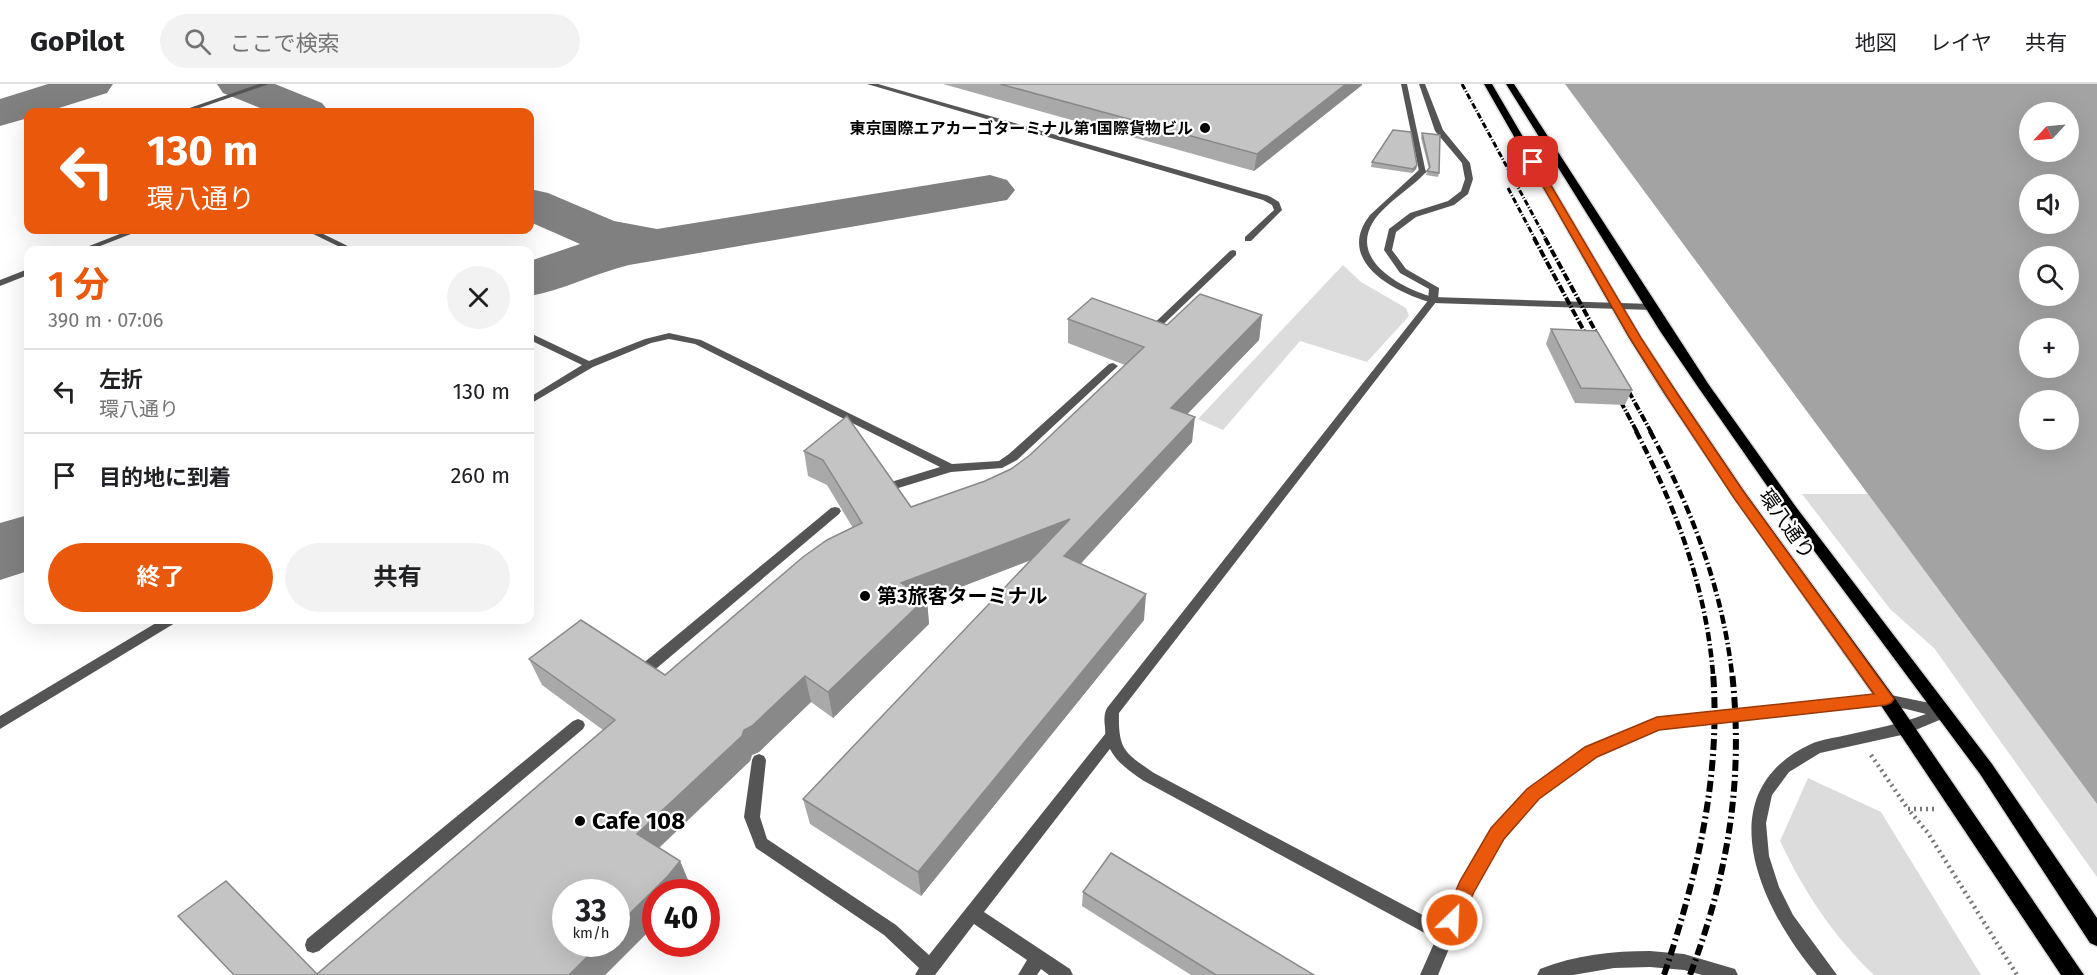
<!DOCTYPE html>
<html lang="ja">
<head>
<meta charset="utf-8">
<style>
  :root { --surface:#fff; --page:#f2f2f2; --text:#202124; --muted:#757577; --line:#e0e0e0; --accent:#ea580c }
  body { margin:0; font-family:"Fira Sans","Noto Sans JP",sans-serif; background:var(--page); color:var(--text); height:100vh; display:flex; flex-direction:column; font-size:22px; white-space:nowrap }
  * { box-sizing:border-box; margin:0 }
  p { font-size:20px; color:var(--muted) }
  .icon { flex:none; width:33px; height:33px; fill:none; stroke:currentColor; stroke-width:2; stroke-linecap:round; stroke-linejoin:round }
  .map { position:relative; flex:1; overflow:hidden }
  .drawer { position:absolute; left:24px; top:162px; width:510px; height:378px; display:flex; flex-direction:column; background:var(--surface); border-radius:12px; box-shadow:0 6px 24px #0002 }
  .drawer>* { flex:none }
  .guide { position:absolute; left:24px; top:24px; width:510px; height:126px; border-radius:12px; box-shadow:0 6px 24px #0002; background:#ea580c; color:#fff; overflow:hidden }
  .needle { width:39px; rotate:244deg }
  .controls { position:absolute; left:2019px; top:18px; display:grid; gap:12px }
  .controls a { display:grid; place-items:center; width:60px; height:60px; border-radius:50%; background:var(--surface); box-shadow:0 6px 24px #0002; font-size:30px }
  .speed { position:absolute; left:552px; top:795px; display:flex; gap:12px; font-size:30px; font-weight:700; text-align:center }
  .speed>* { display:grid; place-content:center; width:78px; height:78px; border-radius:50%; background:var(--surface); box-shadow:0 6px 24px #0002; line-height:1 }
  .speed small { font-size:15px; font-weight:400 }
  .speed .limit { border:9px solid #d22; background:#fff; color:#111 }
  .pin { position:absolute; display:grid; place-items:center; width:51px; height:51px; color:#fff; margin:-26px; border-radius:12px; box-shadow:0 3px 9px #0006 }
  .me { position:absolute; width:66px; margin:-33px; rotate:24deg; stroke-linejoin:round; filter:drop-shadow(0 0 4px #0008) }
  .turn { display:flex; align-items:center; gap:21px; height:126px; padding:0 24px; font-size:27px }
  .turn .icon { width:78px; height:78px; stroke-width:2.5 }
  .turn b { display:block; font-size:42px; line-height:51px }
  .round { display:grid; place-items:center; flex:none; width:63px; height:63px; border-radius:32px; background:var(--page) }
  .head { display:flex; align-items:center; justify-content:space-between; height:102px; padding:0 24px }
  h1 { font-size:36px; font-weight:700; line-height:45px; color:var(--accent) }
  .primary-button { display:flex; gap:12px; margin-top:auto; padding:12px 24px }
  .primary-button a { flex:1; height:69px; border-radius:36px; background:var(--accent); color:#fff; font-size:24px; font-weight:700; line-height:69px; text-align:center }
  .primary-button a+a { background:var(--page); color:var(--text) }
  ul { padding:0; list-style:none }
  li { display:flex; align-items:center; gap:18px; height:84px; padding:0 24px; border-top:2px solid var(--line) }
  li div { flex:1 }
  li b { display:block; font-size:22px }
  li em { font-style:normal }
  header { display:flex; align-items:center; gap:36px; box-sizing:border-box; height:84px; padding:0 30px; background:var(--surface); border-bottom:2px solid var(--line) }
  header strong { font-size:28px }
  nav { display:flex; gap:33px; margin-inline-start:auto; font-size:21px }
  .search { width:420px; height:54px; background:var(--page); display:flex; align-items:center; gap:15px; box-sizing:border-box; padding:0 21px; border-radius:33px; color:var(--muted); font-size:22px }
  .map>svg:first-child { display:block }
  .green { fill:#dcdcdc }
  .water { fill:#a3a3a3; fill-rule:evenodd }
  .lines { fill:none; stroke-linecap:round; stroke-linejoin:round }
  .taxiway { fill:#808080; fill-rule:evenodd }
  .primary-casing { stroke:#dbdbdb; stroke-width:3 }
  .path { stroke:#777; stroke-width:4.5; stroke-dasharray:2 4; stroke-linecap:butt }
  .service { fill:#555; fill-rule:evenodd }
  .minor { fill:#555; fill-rule:evenodd }
  .tertiary { fill:#555; fill-rule:evenodd }
  .primary { fill:#000; fill-rule:evenodd }
  .rail-far3 { stroke:#000; stroke-width:3; stroke-dasharray:6 2 1 2; stroke-linecap:butt }
  .rail-far2 { stroke:#000; stroke-width:4; stroke-dasharray:8 2 1.5 2; stroke-linecap:butt }
  .rail-far1 { stroke:#000; stroke-width:4.5; stroke-dasharray:9 3 1.5 3; stroke-linecap:butt }
  .rail { stroke:#000; stroke-width:6; stroke-dasharray:11 4 2 4; stroke-linecap:butt }
  .wall { fill:#a9a9a9 }
  .shaded-wall { fill:#898989 }
  .building { fill:#c4c4c4; stroke:#898989; stroke-width:1.5 }
  .route { fill:#ea580c; stroke:#983908; stroke-width:1.5 }
  .poi-dot { fill:#000; stroke:#fff; stroke-width:2 }
  .labels { text-anchor:middle; dominant-baseline:central; stroke-width:4.5; stroke-linejoin:round; paint-order:stroke }
  .far-poi-label { font-size:16px; font-weight:bold; fill:#000; stroke:#fff; text-anchor:end }
  .street-label { font-size:20px; fill:#000; stroke:#fff }
  .poi-label { font-size:20px; font-weight:bold; fill:#000; stroke:#fff; text-anchor:start }
  .near-poi-label { font-size:24px; font-weight:bold; fill:#000; stroke:#fff; text-anchor:start }
</style>
</head>
<body>
<header>
<strong>GoPilot</strong>
<div class="search"><svg class="icon" aria-label="search" viewBox="0 0 24 24"><circle cx="10" cy="10" r="6"/><path d="M15 15l6 6"/></svg>ここで検索</div>
<nav><a>地図</a><a>レイヤ</a><a>共有</a></nav>
</header>
<div class="map">
<svg width="2097" height="891" viewBox="0 0 2097 891">
  <rect width="100%" height="100%" fill="#fff"/>
  <!-- green -->
  <g class="green">
    <path d="M1343 181 1361 198 1406 224 1409 232 1367 278 1300 257 1223 346 1198 335Z"/>
    <path d="M1802 410H1868L2097 720V793L1934 564 1890 525Z"/>
    <path d="M1808 694 1881 728 1981 891H1874C1833 852 1804 808 1780 757Z"/>
  </g>
  <!-- water -->
  <path class="water" d="M1565 0H2097V720ZM2030 28H2068V68H2030ZM2068 100V140H2030V100ZM2068 172V212H2030V172ZM2030 244H2068V284H2030ZM2030 316H2068V356H2030Z"/>
  <g class="lines">
    <!-- taxiway -->
    <g class="taxiway">
      <path d="M48 0H113L107 9 46 28H28V34L0 42V15Z"/>
      <path d="M217 0H275L322 19 329 28H270L223 9Z"/>
      <path d="M990 91 1007 96 1015 106 1007 116 629 181C595 189 564 206 530 212V177L580 160 530 138V105L548 109 614 137 657 145Z"/>
      <path d="M28 431V487L0 496V439Z"/>
    </g>
    <defs>
      <g id="primary">
        <path d="M1484 0H1492L1641 254 1679 311 1744 407 1892 610 2084 891H2061L1880 620 1734 413 1665 311 1629 254Z"/>
        <path d="M1506 0H1514L1709 301 1796 423 1992 680 2097 834V862L2090 859 1980 690 1786 429 1698 303 1660 247Z"/>
      </g>
    </defs>
    <!-- primary casing -->
    <use href="#primary" class="primary-casing"/>
    <!-- path -->
    <g class="path">
      <path d="M1871 671 1908 725"/>
      <path d="M1934 725H1908L1928 749 2017 891"/>
    </g>
    <!-- service -->
    <g class="service">
      <path d="M259 0H269L188 28H178Z"/>
      <path d="M867 0H878L1269 112 1279 118 1282 126 1251 157H1245V153L1274 126 1272 121 1263 116Z"/>
      <path d="M1401 0H1407L1426 89 1419 87Z"/>
      <path d="M1419 0H1425L1443 46 1470 79 1473 95 1468 110 1454 121 1416 133 1396 148 1392 166 1406 185 1439 204 1438 216 1433 219 1428 216 1429 205 1400 189 1384 166 1389 145 1410 129 1448 117 1461 107 1465 95 1462 79 1435 47Z"/>
      <path d="M130 146H141L90 166H79Z"/>
      <path d="M305 146H315L356 166H346Z"/>
      <path d="M1233 166 1236 167V171L1151 252H1145V248L1230 167Z"/>
      <path d="M28 185V191L0 202V196Z"/>
      <path d="M530 249 589 277 645 255 669 249 701 256 952 380 999 377 1009 370 1109 280 1113 279 1118 282 1017 376 1002 384 951 388 895 405 891 404 889 401 891 398 940 383 695 260 669 255 651 259 593 283 530 320V313L582 281 530 256Z"/>
      <path d="M835 423 839 424 841 427 839 430 651 589 646 590 641 589 639 585 641 581 831 424Z"/>
      <path d="M161 536H177L175 539 0 645V632Z"/>
      <path d="M578 635 583 637 585 641 583 645 319 867 313 869 307 867 305 861 307 855 573 637Z"/>
      <path d="M1111 647 1116 649 1118 653 1116 657 984 828 1070 885 1073 891H1049L1041 885 1037 891H1018L1027 876 974 840 935 891H915L919 884 884 851 756 764 744 733 752 676 754 672 759 670 764 672 766 676 760 733 767 755 896 841 929 871 1106 649Z"/>
    </g>
    <!-- minor -->
    <path class="minor" d="M1433 213 1436 214V218L1119 629C1118 666 1125 669 1154 689L1451 846 1453 852 1451 858 1445 860 1144 697C1123 683 1105 670 1105 643 1104 636 1104 630 1107 624L1430 214Z"/>
    <!-- tertiary -->
    <g class="tertiary">
      <path d="M1420 85 1427 87C1411 105 1386 118 1373 138 1349 177 1403 205 1433 213L1652 220 1657 223 1652 226 1433 219C1395 209 1334 177 1370 131Z"/>
      <path d="M1886 610 1944 622 1949 624 1951 628 1949 632 1906 650 1820 669 1789 688 1772 711 1766 739 1769 772 1779 803 1793 831 1837 891H1817C1762 826 1705 709 1811 660 1822 655 1835 654 1847 651 1874 645 1900 640 1926 630L1886 620 1658 646 1596 672 1538 715 1503 754 1473 807 1438 891H1420L1461 798 1493 744 1528 705 1586 664 1657 634Z"/>
      <path d="M1650 867 1684 870 1735 885 1738 891H1702L1684 886 1650 883 1614 884 1573 891H1537L1540 885C1575 871 1613 867 1650 867Z"/>
    </g>
    <!-- primary -->
    <use href="#primary" class="primary"/>
    <!-- rail-far3 -->
    <g class="rail-far3">
      <path d="M1462 0 1546 155"/>
      <path d="M1508 104 1535 155"/>
    </g>
    <!-- rail-far2 -->
    <g class="rail-far2">
      <path d="M1534 154 1591 260"/>
      <path d="M1545 154 1603 261"/>
      <path d="M1622 295 1651 348"/>
      <path d="M1614 305 1637 348"/>
    </g>
    <!-- rail-far1 -->
    <g class="rail-far1">
      <path d="M1636 347C1676 424 1706 503 1713 590"/>
      <path d="M1650 347C1691 424 1722 503 1732 590"/>
    </g>
    <!-- rail -->
    <g class="rail">
      <path d="M1664 891C1697 792 1721 693 1713 588"/>
      <path d="M1690 891C1728 790 1744 697 1732 588"/>
    </g>
  </g>
  <!-- wall -->
  <g class="wall">
    <path d="M943 0H1362V1L1254 87Z"/>
    <path d="M1422 49 1439 89 1438 93 1426 91 1427 87 1429 85 1421 54Z"/>
    <path d="M1372 78 1417 81 1416 85 1412 89 1371 83Z"/>
    <path d="M1262 231 1259 256 1187 330 1192 358 1080 480 1144 536 921 812 810 740 803 715 1031 476 927 516 929 540 833 634 811 618 759 668 752 671 750 677 659 764 680 777 690 801 656 808V840L605 891H234L317 890 603 646 542 601 529 575 665 591 853 444 827 401 808 392 804 367 847 332 911 423 985 397 1011 385 1030 371 1125 281 1068 259V235L1167 241Z"/>
    <path d="M1551 245 1632 306 1625 321 1575 319 1546 260Z"/>
    <path d="M1083 808 1314 891H1191L1082 822Z"/>
  </g>
  <!-- shaded-wall -->
  <g class="shaded-wall">
    <path d="M1346 0H1362V1L1254 87 1257 70Z"/>
    <path d="M1417 81 1416 85 1412 89 1413 85Z"/>
    <path d="M1262 231 1259 256 1169 349 1171 324Z"/>
    <path d="M1195 333 1192 358 1064 498V472Z"/>
    <path d="M1070 435V461L927 516 929 540 833 634 828 608 901 499Z"/>
    <path d="M1146 510 1144 536 921 812 918 788Z"/>
    <path d="M805 592 811 618 759 668 752 671 750 677 648 774 637 750 744 646Z"/>
    <path d="M680 777 690 801 685 808H656V840L605 891H569L600 860H616V843Z"/>
  </g>
  <!-- building -->
  <g class="building">
    <path d="M1000 0H1346L1257 70Z"/>
    <path d="M1393 46 1411 48 1417 81 1413 85 1372 78Z"/>
    <path d="M1422 49 1440 51 1439 89 1427 87 1430 83Z"/>
    <path d="M1200 210 1262 231 1171 324 1195 333 1064 472 1146 510 918 788 803 715 1070 435 901 499 926 514 828 608 805 592 752 642 744 646 742 652 637 750 680 777 668 792 616 843V808H566V860H600L569 891H234L178 832 226 797 317 890 615 636 529 575 581 536 665 591 803 473 827 456 862 439 823 376 804 367 847 332 911 423 985 397 1011 385 1030 371 1144 263 1068 235 1092 214 1167 241Z"/>
    <path d="M1551 245 1597 247 1632 306 1581 304Z"/>
    <path d="M1111 769 1314 891H1216L1083 808Z"/>
  </g>
  <!-- route -->
  <path class="route" d="M1530 76 1537 78 1641 254 1678 311 1743 407 1894 615 1891 619 1886 621 1659 646 1597 673 1539 715 1504 755 1474 808 1459 842 1452 844 1446 842 1443 836 1460 797 1491 744 1527 705 1585 663 1657 633 1874 610 1734 414 1666 311 1630 254 1529 78Z"/>
  <!-- markers -->
  <g class="poi-dot">
    <circle cx="1205" cy="44" r="6"/>
    <circle cx="865" cy="512" r="6"/>
    <circle cx="580" cy="737" r="6"/>
  </g>
  <g class="labels">
    <!-- far-poi labels -->
    <g class="far-poi-label">
      <text x="1193" y="44">東京国際エアカーゴターミナル第1国際貨物ビル</text>
    </g>
    <!-- street labels -->
    <g class="street-label">
      <text transform="translate(1787 440) rotate(55)">環八通り</text>
    </g>
    <!-- poi labels -->
    <g class="poi-label">
      <text x="877" y="512">第3旅客ターミナル</text>
    </g>
    <!-- near-poi labels -->
    <g class="near-poi-label">
      <text x="592" y="737">Cafe 108</text>
    </g>
  </g>
</svg>
<div class="controls">
<a><svg class="needle" viewBox="-14 -14 28 28"><path d="M0-13l5 13h-10z" fill="#e53935"/><path d="M0 13l5-13h-10z" fill="#757577"/></svg></a>
<a><svg class="icon" aria-label="sound" viewBox="0 0 24 24"><path d="M4 9h4l5-4v14l-5-4H4zM17 9q2 3 0 6"/></svg></a>
<a><svg class="icon" aria-label="search" viewBox="0 0 24 24"><circle cx="10" cy="10" r="6"/><path d="M15 15l6 6"/></svg></a>
<a>+</a>
<a>−</a>
</div>
<div class="speed"><div>33<small>km/h</small></div><div class="limit">40</div></div>
<div class="pin" style="left:1533px;top:78px;background:#d93025"><svg class="icon" aria-label="arrive" viewBox="0 0 24 24"><path d="M6 21V4h12l-3 4 3 4H6"/></svg></div>
<svg class="me" style="left:1452px;top:836px" viewBox="-20 -20 40 40"><circle r="17" fill="#ea580c" stroke="#fff" stroke-width="3"/><path d="M0-11L8 9 0 5-8 9z" fill="#fff"/></svg>
<div class="guide">
<div class="turn"><svg class="icon" aria-label="left" viewBox="0 0 24 24"><path d="M17 20v-9H6M10 6l-5 5 5 5"/></svg><div><b>130 m</b>環八通り</div></div>
</div>
<section class="drawer">
<div class="head"><div><h1>1 分</h1><p>390 m · 07:06</p></div><a class="round"><svg class="icon" aria-label="close" viewBox="0 0 24 24"><path d="M6 6l12 12M18 6L6 18"/></svg></a></div>
<ul>
<li><svg class="icon" aria-label="left" viewBox="0 0 24 24"><path d="M17 20v-9H6M10 6l-5 5 5 5"/></svg><div><b>左折</b><p>環八通り</p></div><em>130 m</em></li>
<li><svg class="icon" aria-label="arrive" viewBox="0 0 24 24"><path d="M6 21V4h12l-3 4 3 4H6"/></svg><div><b>目的地に到着</b></div><em>260 m</em></li>
</ul>
<div class="primary-button"><a>終了</a><a>共有</a></div>
</section>
</div>
</body>
</html>
